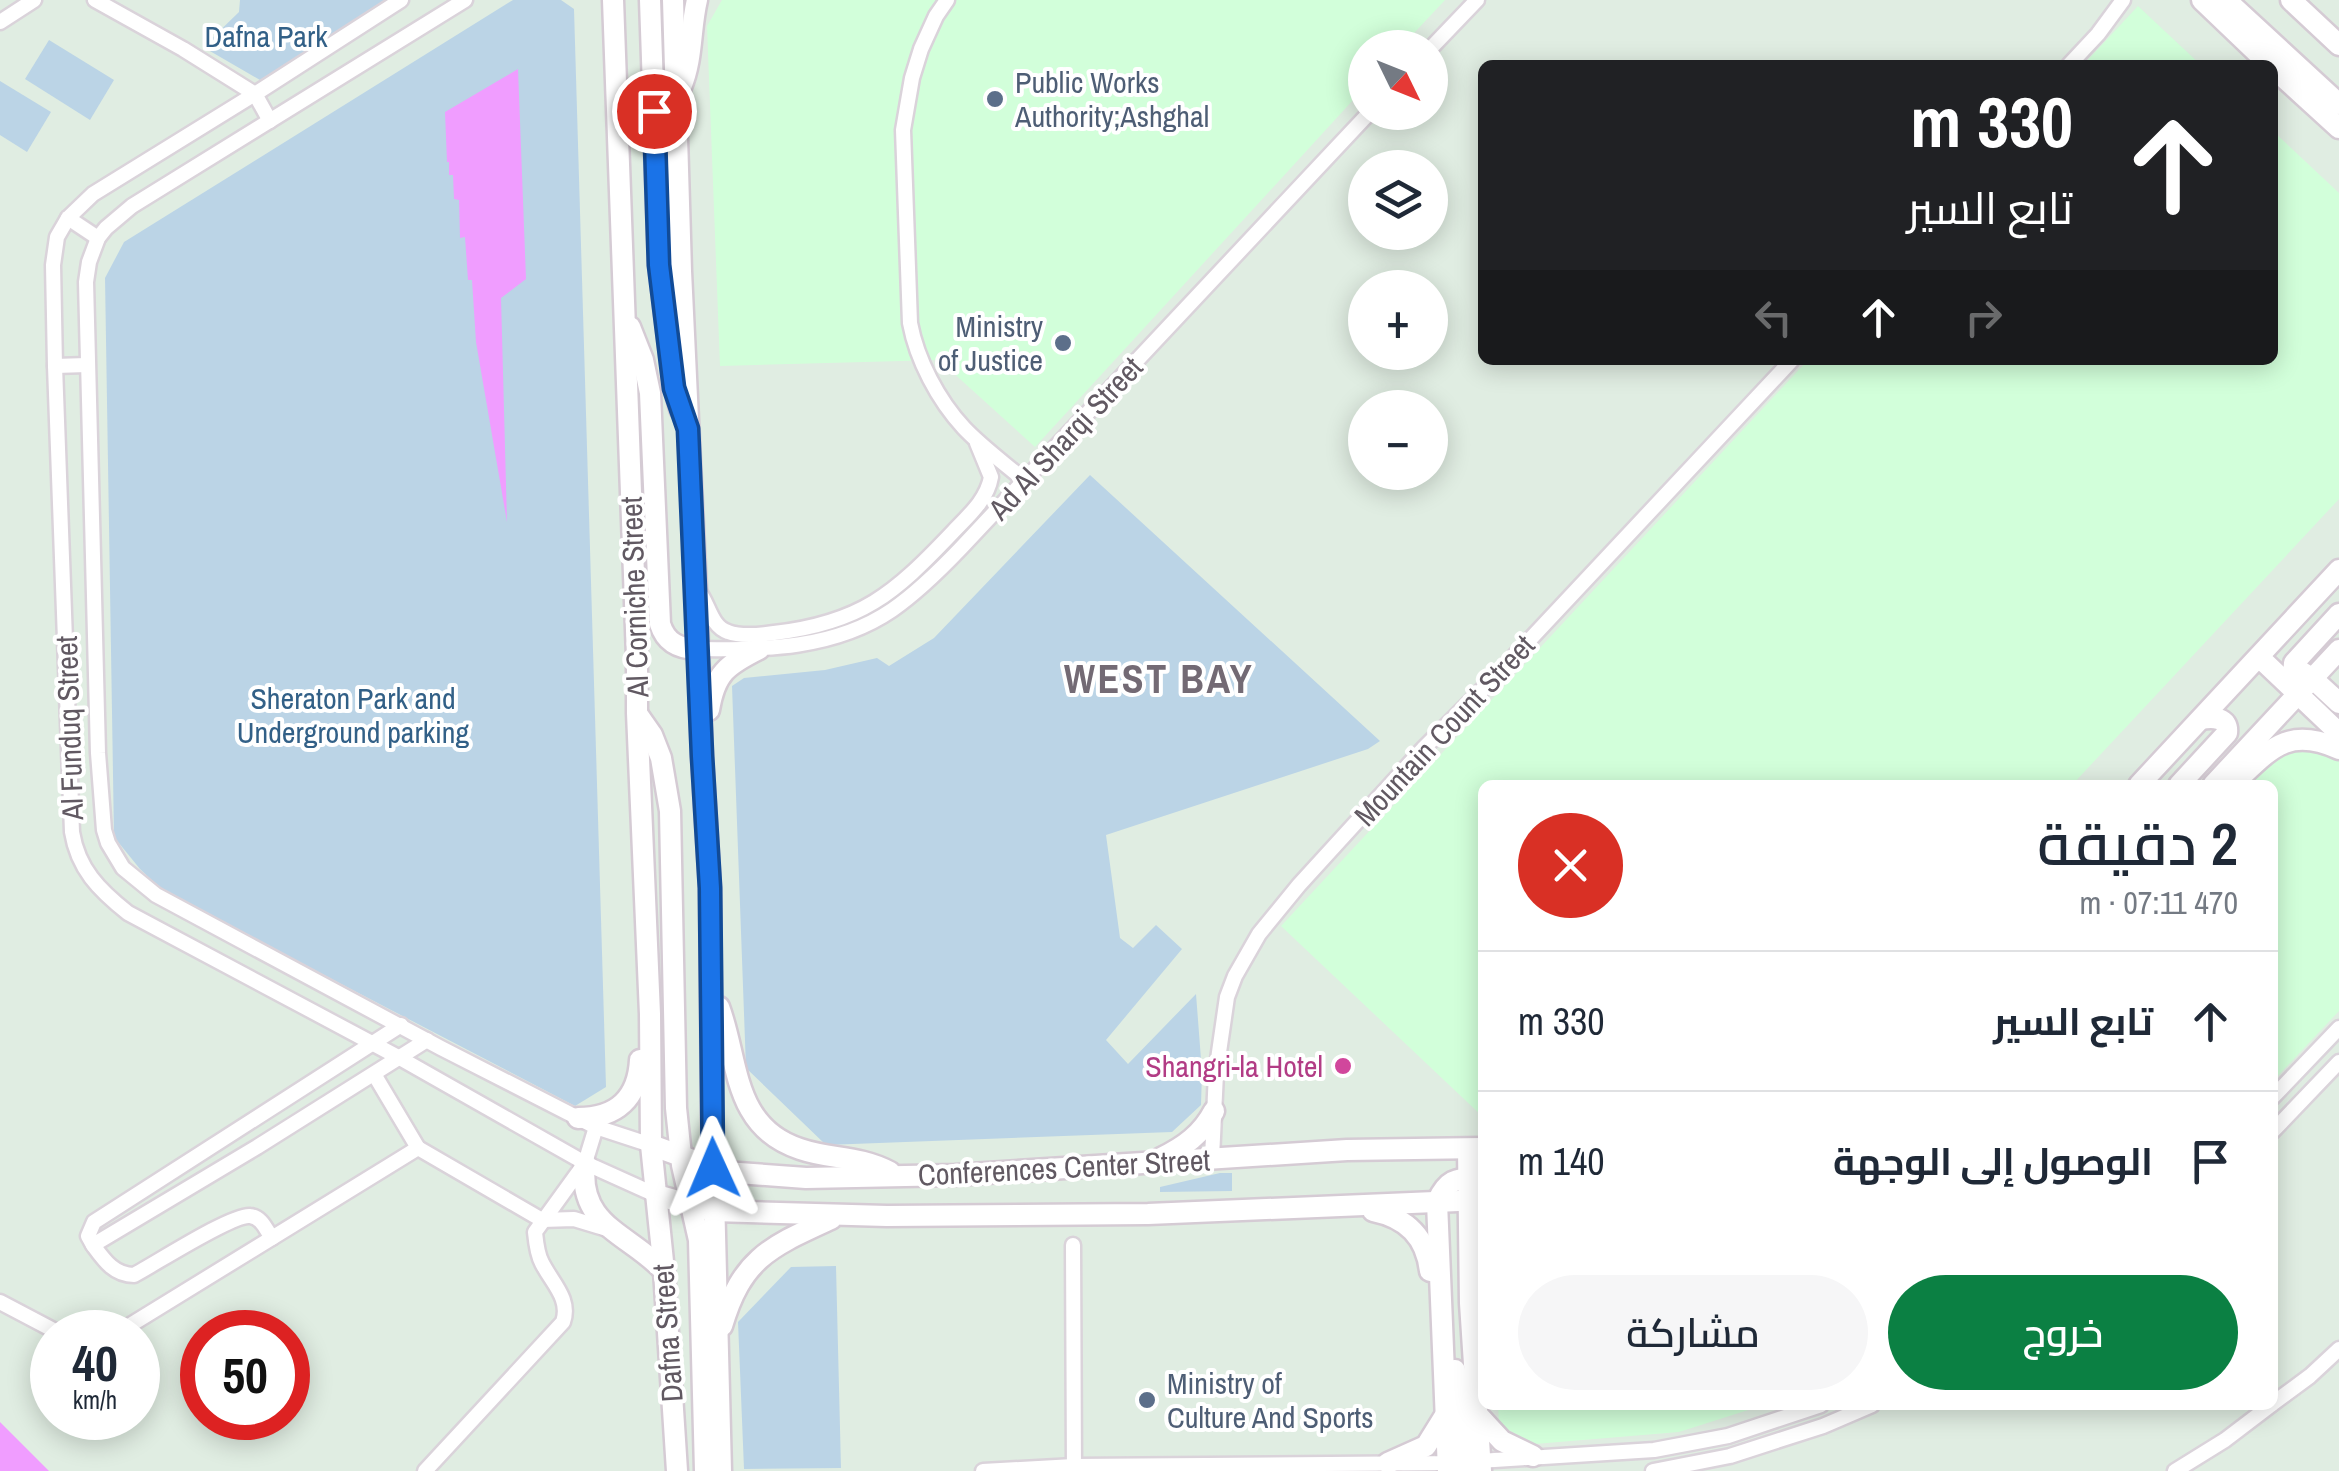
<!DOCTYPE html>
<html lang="ar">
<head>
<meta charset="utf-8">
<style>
  :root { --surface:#fff; --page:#f6f6f7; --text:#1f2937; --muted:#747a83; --line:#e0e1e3; --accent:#0b8043 }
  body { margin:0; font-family:"Archivo Narrow",Cairo,sans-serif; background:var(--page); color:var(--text); direction:rtl; height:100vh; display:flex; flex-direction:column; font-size:38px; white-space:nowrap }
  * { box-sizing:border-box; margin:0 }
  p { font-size:32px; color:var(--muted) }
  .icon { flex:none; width:55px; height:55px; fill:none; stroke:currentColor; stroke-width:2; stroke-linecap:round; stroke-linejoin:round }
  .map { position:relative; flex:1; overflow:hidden; direction:ltr }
  .side { position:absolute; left:1478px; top:780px; width:800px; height:630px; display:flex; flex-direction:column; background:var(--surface); border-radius:15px; box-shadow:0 5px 25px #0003; direction:rtl }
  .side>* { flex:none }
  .guide { position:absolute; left:1478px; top:60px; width:800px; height:305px; border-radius:15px; box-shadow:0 5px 25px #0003; direction:rtl; background:#202124; color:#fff; overflow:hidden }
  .needle { width:65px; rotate:133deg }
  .fabs { position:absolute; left:1348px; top:30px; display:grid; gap:20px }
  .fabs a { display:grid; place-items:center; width:100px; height:100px; border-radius:50%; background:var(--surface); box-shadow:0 5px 25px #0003; font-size:50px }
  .speed { position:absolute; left:30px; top:1310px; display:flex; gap:20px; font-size:50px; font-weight:700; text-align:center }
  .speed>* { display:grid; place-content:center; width:130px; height:130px; border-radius:50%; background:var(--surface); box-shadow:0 5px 25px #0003; line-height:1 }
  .speed small { font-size:25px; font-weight:400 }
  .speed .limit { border:15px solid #d22; background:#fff; color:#111 }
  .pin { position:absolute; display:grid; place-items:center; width:85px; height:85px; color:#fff; margin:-42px; border:5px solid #fff; border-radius:50%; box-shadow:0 2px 10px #0007 }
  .me { position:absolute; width:110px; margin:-55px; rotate:359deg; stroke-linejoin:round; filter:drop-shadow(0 0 8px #0008) }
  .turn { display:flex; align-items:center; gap:35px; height:210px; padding:0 40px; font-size:45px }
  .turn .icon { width:130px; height:130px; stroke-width:2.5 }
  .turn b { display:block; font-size:70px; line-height:85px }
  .lanes { display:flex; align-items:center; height:95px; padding:0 40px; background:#0003; justify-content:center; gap:50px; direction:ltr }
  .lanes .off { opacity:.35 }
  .round { display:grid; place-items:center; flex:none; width:105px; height:105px; border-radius:52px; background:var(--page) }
  .summary { display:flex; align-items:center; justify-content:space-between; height:170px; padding:0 40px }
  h1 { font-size:60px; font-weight:600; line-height:75px }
  .primary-button { display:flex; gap:20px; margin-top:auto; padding:20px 40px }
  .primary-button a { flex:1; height:115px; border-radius:60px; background:var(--accent); color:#fff; font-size:40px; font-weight:600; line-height:115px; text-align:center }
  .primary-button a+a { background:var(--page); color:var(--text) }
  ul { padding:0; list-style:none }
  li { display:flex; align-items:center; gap:30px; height:140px; padding:0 40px; border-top:2px solid var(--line) }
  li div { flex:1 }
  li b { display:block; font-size:38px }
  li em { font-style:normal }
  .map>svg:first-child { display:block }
  .commercial { fill:#d2ffda }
  .green { fill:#bbd4e6 }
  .water { fill:#f09dff }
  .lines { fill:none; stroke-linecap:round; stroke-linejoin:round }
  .street-casing { stroke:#dad3da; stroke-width:19 }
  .secondary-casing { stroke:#d5cbd4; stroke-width:25 }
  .street { stroke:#fff; stroke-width:14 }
  .secondary { stroke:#fff; stroke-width:20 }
  .route-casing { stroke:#114b97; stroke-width:25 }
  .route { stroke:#1a73e8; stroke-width:18 }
  .service-dot { fill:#5c6f8a; stroke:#fff; stroke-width:4 }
  .hotel-dot { fill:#d1479c; stroke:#fff; stroke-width:4 }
  .labels { text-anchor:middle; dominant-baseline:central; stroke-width:8; stroke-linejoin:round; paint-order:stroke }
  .park-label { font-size:30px; fill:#326087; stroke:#fff }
  .service-label { font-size:30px; fill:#4e5e75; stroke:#fff; text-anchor:start }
  .street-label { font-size:30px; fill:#615962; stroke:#fff }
  .hotel-label { font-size:30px; fill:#b23c85; stroke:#fff; text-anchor:end }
  .district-label { font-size:40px; font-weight:bold; letter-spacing:2.5px; fill:#736a74; stroke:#fff }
</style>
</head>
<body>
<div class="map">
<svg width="2339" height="1471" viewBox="0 0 2339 1471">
  <rect width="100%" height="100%" fill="#e0ede2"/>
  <!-- commercial -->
  <g class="commercial">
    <path d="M722 0H1445L1401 47 1365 48V87L1035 447 939 360 720 366 707 26Z"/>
    <path d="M2138 6 2201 65H2083Z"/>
    <path d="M2273 131 2339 193V499L2072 785H1482V1116L1281 926 1808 360H2272Z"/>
    <path d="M2317 742 2339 758V1011L2273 1081 2272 785H2235L2272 755Z"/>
    <path d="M1498 1405H1764L1679 1432 1535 1444 1499 1425Z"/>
  </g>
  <!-- green -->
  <g class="green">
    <path d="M240 0H392L260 80 203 47 239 12Z"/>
    <path d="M513 0H561L574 9 606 1087 575 1106 163 891 140 869 114 837 105 278 124 242Z"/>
    <path d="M49 40 114 80 90 120 25 79Z"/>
    <path d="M0 81 51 112 27 152 0 135Z"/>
    <path d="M1090 475 1380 741 1368 749 1106 835 1120 938 1133 948 1156 925 1182 949 1106 1040 1128 1064 1196 994 1202 1072 1201 1105 1172 1132 826 1145 746 1068 732 686 744 678 825 670 877 658 889 666 934 638Z"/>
    <path d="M1220 1173H1232V1191L1160 1192V1187Z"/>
    <path d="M836 1266 841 1468 744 1469 738 1322 791 1267Z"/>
  </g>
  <!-- water -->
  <g class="water">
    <path d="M518 69 526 279 501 298 507 522 476 342 472 280H468L465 237 460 238 459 200 454 199 453 175H449V162H447L445 112Z"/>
    <path d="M0 1422 49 1471H0Z"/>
  </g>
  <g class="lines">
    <defs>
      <g id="street">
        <path d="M95 0 183 49 255 94 270 121"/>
        <path d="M401 0 255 94 93 194 68 218 57 237 53 265 55 366 72 832C78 869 99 890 128 913L398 1057 585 1163 656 1195"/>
        <path d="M465 0 132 206 106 228 98 238 89 262 86 282 98 753 104 830 108 843 123 868 156 895 441 1048 578 1118 596 1127 651 1145"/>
        <path d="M947 0 936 16 921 49 912 78 903 130 910 323C917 360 938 400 964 428 982 447 1004 463 1024 480"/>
        <path d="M0 22 34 0"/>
        <path d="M1430 49 1477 0"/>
        <path d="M2069 65 2098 34 2123 0"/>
        <path d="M68 218 98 238"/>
        <path d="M55 366 87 365"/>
        <path d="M697 589C709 603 710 626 728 632 741 637 760 635 774 633 861 623 894 594 952 533 968 516 987 500 991 477L977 443"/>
        <path d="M698 649C764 650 835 649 892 610 918 592 940 570 961 548L1370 112"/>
        <path d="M401 1025 94 1222 88 1236 93 1245 257 1147 427 1040"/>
        <path d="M374 1074 418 1148"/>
        <path d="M2272 1098 2339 1028"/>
        <path d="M2272 1132 2339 1062"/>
        <path d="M1212 1158 1216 1073 1227 997 1235 976 1259 934 1299 885 1424 748 1492 680 1792 360"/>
        <path d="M93 1245C104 1260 114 1275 134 1275 155 1264 232 1214 250 1216 262 1217 266 1230 272 1238"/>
        <path d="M1073 1245 1074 1471"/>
        <path d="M0 1302 57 1332"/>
        <path d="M119 1332 418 1148 542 1220 574 1219 607 1229"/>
        <path d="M2272 1404 2310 1376 2339 1349"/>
        <path d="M425 1471 563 1322C571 1299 552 1283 542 1263 537 1254 536 1242 535 1232L585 1163 596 1127"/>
        <path d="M983 1471 1074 1466 1448 1463 1654 1450 1728 1436 1821 1405"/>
        <path d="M1653 1471 1730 1456 1823 1426 1872 1405"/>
        <path d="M2175 1471 2225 1440 2271 1405"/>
      </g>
      <g id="secondary">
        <path d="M613 0 637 657V713L650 1014 651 1145 664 1271 677 1471"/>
        <path d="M650 0 659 265 674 387 680 409"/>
        <path d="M673 0 681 271 696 588 702 757 710 887 712 1116 721 1471"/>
        <path d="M2202 0 2270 65"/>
        <path d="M2226 0 2339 104"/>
        <path d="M2291 0 2339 45"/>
        <path d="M2272 67 2339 128"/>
        <path d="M681 87C693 59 690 29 697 0"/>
        <path d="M630 327 643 360 650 393 660 624C666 643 679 649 698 649"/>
        <path d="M2259 657 2339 733"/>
        <path d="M2302 672 2312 678 2339 703"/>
        <path d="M2297 694 2293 676 2294 663 2339 614"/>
        <path d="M709 710C715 673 727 665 759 649"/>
        <path d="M638 715 652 735 661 758 670 811 676 1108 682 1165 699 1240 705 1471"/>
        <path d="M2139 785 2339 570"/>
        <path d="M2179 785 2227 733C2229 717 2213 717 2201 719"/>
        <path d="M2213 785 2339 650"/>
        <path d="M2232 785C2269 751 2286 725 2339 749"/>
        <path d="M719 1007C739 1060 732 1127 800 1149 832 1160 857 1155 890 1172"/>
        <path d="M578 1118C617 1118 638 1098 640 1060"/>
        <path d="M651 1145 725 1172 806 1178 955 1175 1347 1150 1482 1148"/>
        <path d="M1468 1149 1470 1303 1481 1471"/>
        <path d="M1161 1158C1184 1147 1202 1134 1214 1111"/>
        <path d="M585 1163C577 1226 630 1234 664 1271"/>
        <path d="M656 1195 714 1211 887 1216 1148 1214 1482 1200"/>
        <path d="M1373 1211C1407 1218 1426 1237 1430 1271"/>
        <path d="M722 1326C742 1258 770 1247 831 1219"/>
        <path d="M1455 1370 1464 1462 1468 1471"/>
        <path d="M1477 1414 1502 1441 1533 1456"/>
        <path d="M1388 1463 1426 1446 1444 1417"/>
        <path d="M1448 1471 1437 1202C1448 1177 1458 1179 1482 1177"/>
      </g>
    </defs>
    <!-- street casing -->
    <use href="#street" class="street-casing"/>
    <!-- secondary casing -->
    <use href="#secondary" class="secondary-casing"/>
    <!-- street -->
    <use href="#street" class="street"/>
    <!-- secondary -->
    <use href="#secondary" class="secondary"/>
  </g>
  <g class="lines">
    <defs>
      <path id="route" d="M654 111 659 265 674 388 688 429 702 756 710 888 713 1168"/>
    </defs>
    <!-- route casing -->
    <use href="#route" class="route-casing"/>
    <!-- route -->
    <use href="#route" class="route"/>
  </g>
  <!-- markers -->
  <g class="service-dot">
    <circle cx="995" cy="99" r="10"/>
    <circle cx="1063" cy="343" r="10"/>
    <circle cx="1147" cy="1400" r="10"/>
  </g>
  <circle class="hotel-dot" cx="1343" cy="1066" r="10"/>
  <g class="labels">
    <!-- park labels -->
    <g class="park-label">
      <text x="266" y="36">Dafna Park</text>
      <text x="353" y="698">Sheraton Park and<tspan x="353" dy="34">Underground parking</tspan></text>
    </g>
    <!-- service labels -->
    <g class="service-label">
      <text x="1015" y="82">Public Works<tspan x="1015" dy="34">Authority;Ashghal</tspan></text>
      <text x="1043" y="326" text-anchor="end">Ministry<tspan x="1043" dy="34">of Justice</tspan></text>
      <text x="1167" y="1383">Ministry of<tspan x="1167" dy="34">Culture And Sports</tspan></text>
    </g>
    <!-- street labels -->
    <g class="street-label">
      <text transform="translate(1065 438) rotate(-47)">Ad Al Sharqi Street</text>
      <text transform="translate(634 597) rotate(-92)">Al Corniche Street</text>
      <text transform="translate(69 728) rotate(-92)">Al Funduq Street</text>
      <text transform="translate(1444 730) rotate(-47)">Mountain Count Street</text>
      <text transform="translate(1064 1167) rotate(-3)">Conferences Center Street</text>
      <text transform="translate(667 1333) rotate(-94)">Dafna Street</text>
    </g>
    <!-- hotel labels -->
    <g class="hotel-label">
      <text x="1323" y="1066">Shangri-la Hotel</text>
    </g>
    <!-- district labels -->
    <g class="district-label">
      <text x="1159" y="678">WEST BAY</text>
    </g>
  </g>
</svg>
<div class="fabs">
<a><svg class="needle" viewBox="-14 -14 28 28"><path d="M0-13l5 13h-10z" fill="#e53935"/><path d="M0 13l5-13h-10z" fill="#747a83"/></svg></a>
<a><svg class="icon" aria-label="layers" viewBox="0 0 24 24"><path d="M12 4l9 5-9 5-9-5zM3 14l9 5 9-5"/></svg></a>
<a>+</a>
<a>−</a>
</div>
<div class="speed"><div>40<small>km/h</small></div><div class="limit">50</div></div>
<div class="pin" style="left:654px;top:111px;background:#d93025"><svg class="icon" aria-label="arrive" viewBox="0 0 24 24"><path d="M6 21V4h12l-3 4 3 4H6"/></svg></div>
<svg class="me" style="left:713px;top:1168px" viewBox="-20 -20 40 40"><path d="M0-17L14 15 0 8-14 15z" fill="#1a73e8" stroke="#fff" stroke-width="4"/></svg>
<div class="guide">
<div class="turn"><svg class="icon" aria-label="ahead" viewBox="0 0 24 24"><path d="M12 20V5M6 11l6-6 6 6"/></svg><div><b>330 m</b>تابع السير</div></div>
<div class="lanes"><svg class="icon off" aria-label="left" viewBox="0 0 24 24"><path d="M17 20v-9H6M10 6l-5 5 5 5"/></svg><svg class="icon" aria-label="ahead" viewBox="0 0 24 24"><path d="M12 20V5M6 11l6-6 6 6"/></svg><svg class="icon off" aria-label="right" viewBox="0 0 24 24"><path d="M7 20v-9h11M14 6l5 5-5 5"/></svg></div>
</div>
<section class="side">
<div class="summary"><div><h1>2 دقيقة</h1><p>470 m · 07:11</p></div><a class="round" style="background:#d93025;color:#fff"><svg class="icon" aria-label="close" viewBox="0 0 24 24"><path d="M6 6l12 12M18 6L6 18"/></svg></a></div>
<ul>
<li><svg class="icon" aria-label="ahead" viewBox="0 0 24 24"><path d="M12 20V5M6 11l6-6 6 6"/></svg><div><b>تابع السير</b></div><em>330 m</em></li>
<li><svg class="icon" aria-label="arrive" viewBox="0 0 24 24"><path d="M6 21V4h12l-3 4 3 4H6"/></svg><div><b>الوصول إلى الوجهة</b></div><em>140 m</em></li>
</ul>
<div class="primary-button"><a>خروج</a><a>مشاركة</a></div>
</section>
</div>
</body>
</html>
